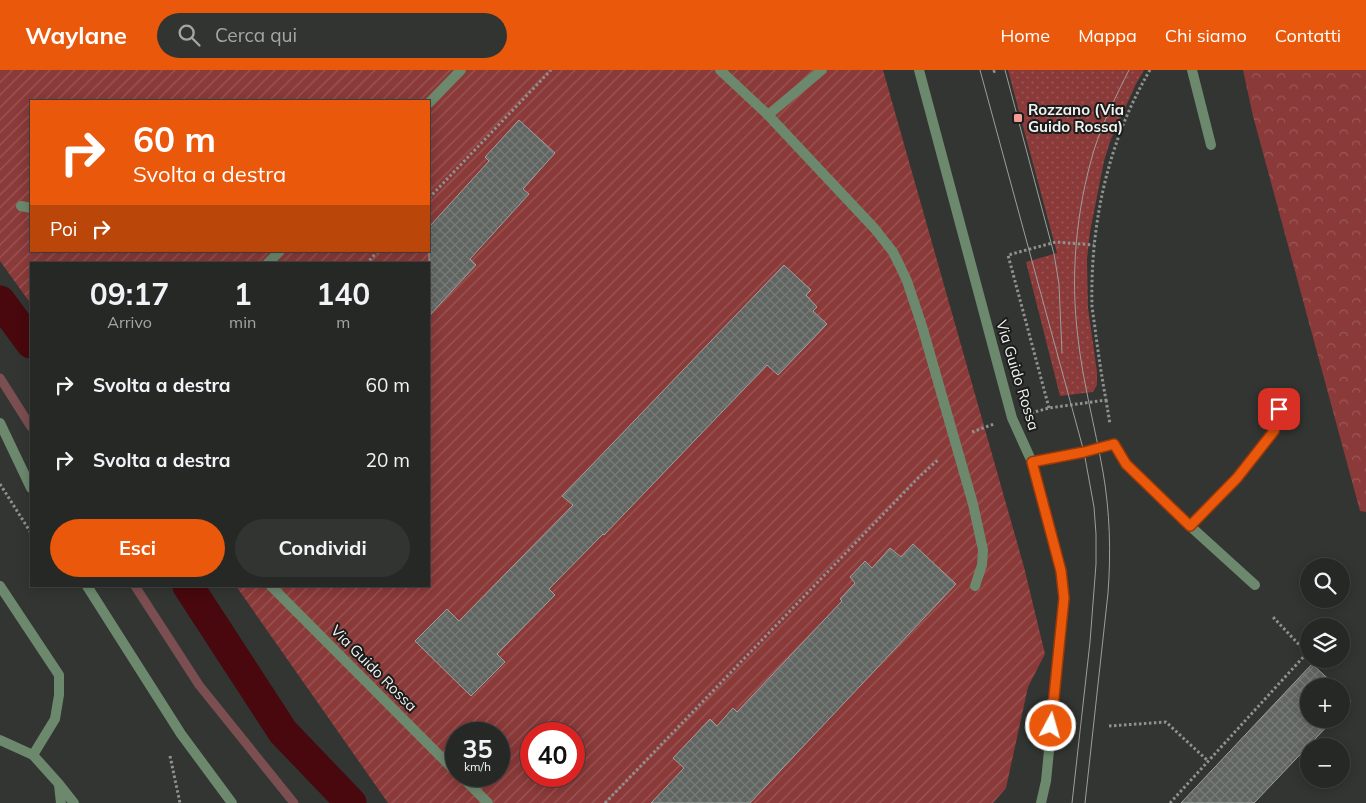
<!DOCTYPE html>
<html lang="it">
<head>
<meta charset="utf-8">
<style>
  :root { --surface:#262826; --page:#323432; --text:#f1f3f6; --muted:#a4a6a7; --line:#424443; --accent:#ea580c }
  body { margin:0; font-family:Mulish,sans-serif; background:var(--page); color:var(--text); height:100vh; display:flex; flex-direction:column; font-size:19px; white-space:nowrap }
  * { box-sizing:border-box; margin:0 }
  p { font-size:16px; color:var(--muted) }
  .icon { flex:none; width:28px; height:28px; fill:none; stroke:currentColor; stroke-width:2; stroke-linecap:round; stroke-linejoin:round }
  .map { position:relative; flex:1; overflow:hidden }
  .panel { position:absolute; left:30px; top:192px; width:400px; height:325px; display:flex; flex-direction:column; background:var(--surface); border-radius:0px; box-shadow:0 2px 12px #0003,0 0 0 1px var(--line) }
  .panel>* { flex:none }
  .hud { position:absolute; left:30px; top:30px; width:400px; height:152px; border-radius:0px; box-shadow:0 2px 12px #0003,0 0 0 1px var(--line); background:#ea580c; color:#fff; overflow:hidden }
  .tools { position:absolute; left:1300px; top:488px; display:grid; gap:10px }
  .tools a { display:grid; place-items:center; width:50px; height:50px; border-radius:50%; background:var(--surface); box-shadow:0 2px 12px #0003,0 0 0 1px var(--line); font-size:25px }
  .speed { position:absolute; left:445px; top:652px; display:flex; gap:10px; font-size:25px; font-weight:700; text-align:center }
  .speed>* { display:grid; place-content:center; width:65px; height:65px; border-radius:50%; background:var(--surface); box-shadow:0 2px 12px #0003,0 0 0 1px var(--line); line-height:1 }
  .speed small { font-size:12px; font-weight:400 }
  .speed .limit { border:8px solid #d22; background:#fff; color:#111 }
  .pin { position:absolute; display:grid; place-items:center; width:42px; height:42px; color:#fff; margin:-21px; border-radius:10px; box-shadow:0 2px 8px #0006 }
  .me { position:absolute; width:55px; margin:-28px; rotate:6deg; stroke-linejoin:round; filter:drop-shadow(0 0 4px #0008) }
  .turn { display:flex; align-items:center; gap:18px; height:105px; padding:0 20px; font-size:22px }
  .turn .icon { width:65px; height:65px; stroke-width:2.5 }
  .turn b { display:block; font-size:35px; line-height:42px }
  .then { display:flex; align-items:center; height:48px; padding:0 20px; background:#0003; gap:10px; font-size:19px }
  .eta { display:flex; justify-content:space-evenly; align-items:center; height:85px; text-align:center }
  .eta b { font-size:30px; font-weight:700; line-height:35px }
  .action { display:flex; gap:10px; margin-top:auto; padding:10px 20px }
  .action a { flex:1; height:58px; border-radius:30px; background:var(--accent); color:#fff; font-size:20px; font-weight:700; line-height:58px; text-align:center }
  .action a+a { background:var(--page); color:var(--text) }
  ul { padding:0; list-style:none }
  li { display:flex; align-items:center; gap:15px; height:75px; padding:0 20px }
  li div { flex:1 }
  li b { display:block; font-size:19px }
  li em { font-style:normal }
  header { display:flex; align-items:center; gap:30px; box-sizing:border-box; height:70px; padding:0 25px; background:var(--accent); color:#fff }
  header strong { font-size:24px }
  nav { display:flex; gap:28px; margin-inline-start:auto; font-size:18px }
  .search { width:350px; height:45px; background:var(--page); display:flex; align-items:center; gap:12px; box-sizing:border-box; padding:0 18px; border-radius:28px; color:var(--muted); font-size:19px }
  .map>svg:first-child { display:block }
  .grass { fill:url(#grass-dots) }
  .park { fill:url(#park-crowns) }
  .garden { fill:url(#garden-furrows); fill-rule:evenodd }
  .lines { fill:none; stroke-linecap:round; stroke-linejoin:round }
  .stream { stroke:#7b4e51; stroke-width:9 }
  .canal { stroke:#48080d; stroke-width:31 }
  .building { fill:url(#building-cross-hatch); stroke:#9ca09d }
  .path { stroke:#8f928f; stroke-width:3; stroke-dasharray:2.5 2.5; stroke-linecap:butt }
  .service { stroke:#6c896e; stroke-width:10 }
  .minor { stroke:#6c896e; stroke-width:10 }
  .tertiary { stroke:#6c896e; stroke-width:10 }
  .tram { stroke:#9c9e9c; stroke-width:1 }
  .route-casing { stroke:#983908; stroke-width:12 }
  .route { stroke:#ea580c; stroke-width:9 }
  .poi-dot { fill:#f59b97; stroke:#1b1c1b; stroke-width:2 }
  .labels { text-anchor:middle; dominant-baseline:central; stroke-width:4; stroke-linejoin:round; paint-order:stroke }
  .poi-label { font-size:15px; font-weight:bold; fill:#f1f3f1; stroke:#1b1c1b; text-anchor:start }
  .street-label { font-size:15px; fill:#f1f3f1; stroke:#1b1c1b }
</style>
</head>
<body>
<header>
<strong>Waylane</strong>
<div class="search"><svg class="icon" aria-label="search" viewBox="0 0 24 24"><circle cx="10" cy="10" r="6"/><path d="M15 15l6 6"/></svg>Cerca qui</div>
<nav><a>Home</a><a>Mappa</a><a>Chi siamo</a><a>Contatti</a></nav>
</header>
<div class="map">
<svg width="1366" height="733" viewBox="0 0 1366 733">
  <defs>
    <pattern id="grass-dots" width="8" height="8" patternUnits="userSpaceOnUse" patternTransform="scale(1.25)"><rect width="8" height="8" fill="#8a3a39"/><path d="M2 2h.1M6 6h.1" fill="none" stroke="#9b5756" stroke-width="1.8" stroke-linecap="round"/></pattern>
    <pattern id="park-crowns" width="20" height="18" patternUnits="userSpaceOnUse" patternTransform="scale(1.25)"><rect width="20" height="18" fill="#8a3a39"/><path d="M2 6a3 3 0 1 1 6 0M12 15a3 3 0 1 1 6 0" fill="none" stroke="#9b5756"/></pattern>
    <pattern id="garden-furrows" width="10" height="10" patternUnits="userSpaceOnUse" patternTransform="scale(1.25)"><rect width="10" height="10" fill="#8a3a39"/><path d="M-1 1l2-2M0 10L10 0M9 11l2-2" fill="none" stroke="#9b5756"/></pattern>
    <pattern id="building-cross-hatch" width="8" height="8" patternUnits="userSpaceOnUse" patternTransform="scale(1.25)"><rect width="8" height="8" fill="#616562"/><path d="M0 0l8 8M0 8l8-8" fill="none" stroke="#787c79"/></pattern>
  </defs>
  <rect width="100%" height="100%" fill="#323532"/>
  <!-- grass -->
  <path class="grass" d="M1008 0H1144L1136 14 1111 69 1104 91 1090 162 1087 189 1088 238 1097 302V315L1093 322 1060 326 1026 192 1057 183Z"/>
  <!-- park -->
  <path class="park" d="M1243 0H1366V442L1360 441 1253 46Z"/>
  <!-- garden -->
  <path class="garden" d="M0 0H883L1024 497 1045 584 1028 617 1006 718 993 733H388L236 516H429V194H31V234L0 191ZM31 31H429V181H31ZM456 664H499V706H456ZM531 664H574V706H531Z"/>
  <g class="lines">
    <!-- stream -->
    <g class="stream">
      <path d="M0 308 31 357"/>
      <path d="M135 516 199 615 294 733"/>
    </g>
    <!-- canal -->
    <g class="canal">
      <path d="M0 231 31 273"/>
      <path d="M188 516 283 662 351 733"/>
    </g>
  </g>
  <!-- building -->
  <g class="building">
    <path d="M519 50 555 83 523 119 529 124 470 189 476 195 429 246V157L489 91 485 87Z"/>
    <path d="M784 195 811 220 806 225 817 237 813 241 827 254 778 305 767 295 604 465 603 464 549 519 555 525 497 584 505 592 471 626 415 571 447 539 459 551 573 435 562 426Z"/>
    <path d="M913 474 956 514 750 733H651L684 698 673 688 710 649 717 656 733 638 737 642 842 531 840 529 855 513 850 507 865 491 872 498 890 478 901 487Z"/>
    <path d="M1312 594 1336 616H1309V649H1334L1254 733H1181Z"/>
    <path d="M1341 622 1351 631 1341 641Z"/>
  </g>
  <g class="lines">
    <!-- path -->
    <g class="path">
      <path d="M993 2 997 0"/>
      <path d="M429 128 551 0"/>
      <path d="M366 194 378 181"/>
      <path d="M1106 330 1110 354"/>
      <path d="M1049 338 1008 185 1056 172 1094 175"/>
      <path d="M1031 343 1049 338 1106 330C1102 309 1099 288 1096 266 1095 256 1093 246 1092 236 1090 154 1108 71 1150 0"/>
      <path d="M972 362 994 354"/>
      <path d="M0 414 31 463"/>
      <path d="M1109 656 1166 652 1208 691"/>
      <path d="M170 686 180 733"/>
      <path d="M605 733 919 407 939 389"/>
      <path d="M1170 733 1307 583 1272 546"/>
    </g>
    <!-- service -->
    <g class="service">
      <path d="M720 0 768 45 875 159 893 182 900 196 907 211 922 256 973 434 983 480 982 495 975 516"/>
      <path d="M1192 0 1211 75"/>
      <path d="M429 33 461 0"/>
      <path d="M768 45 822 0"/>
      <path d="M21 136 31 138"/>
      <path d="M267 194 280 181"/>
      <path d="M0 353 31 418"/>
      <path d="M1032 392 1084 382 1114 374 1126 394 1190 456 1237 408 1274 361 1279 339"/>
      <path d="M1190 456 1255 515"/>
      <path d="M87 516 181 664 232 733"/>
      <path d="M271 516 456 702"/>
      <path d="M461 706 488 733"/>
    </g>
    <!-- minor -->
    <g class="minor">
      <path d="M0 516 59 605V625L55 649 33 685"/>
      <path d="M0 670 33 685 59 714 74 733"/>
      <path d="M59 715 61 733"/>
    </g>
    <!-- tertiary -->
    <path class="tertiary" d="M919 0 1012 348 1032 392 1061 501 1064 528 1046 711 1041 733"/>
    <!-- tram -->
    <g class="tram">
      <path d="M980 0 1084 382 1094 437 1096 464V494L1090 572 1072 733"/>
      <path d="M1005 0 1054 184 1059 214 1062 283"/>
      <path d="M1085 733 1108 523C1111 483 1110 442 1103 402 1095 357 1083 313 1078 268 1070 205 1076 141 1094 80 1103 52 1116 26 1129 0"/>
    </g>
  </g>
  <g class="lines">
    <defs>
      <path id="route" d="M1051 656 1064 528 1061 501 1032 392 1084 382 1114 374 1126 394 1190 456 1237 408 1274 361 1279 339"/>
    </defs>
    <!-- route casing -->
    <use href="#route" class="route-casing"/>
    <!-- route -->
    <use href="#route" class="route"/>
  </g>
  <!-- markers -->
  <rect class="poi-dot" x="1013" y="43" width="10" height="10" rx="2.5"/>
  <g class="labels">
    <!-- poi labels -->
    <g class="poi-label">
      <text x="1028" y="39">Rozzano (Via<tspan x="1028" dy="17">Guido Rossa)</tspan></text>
    </g>
    <!-- street labels -->
    <g class="street-label">
      <text transform="translate(1018 305) rotate(73)">Via Guido Rossa</text>
      <text transform="translate(374 598) rotate(45)">Via Guido Rossa</text>
    </g>
  </g>
</svg>
<div class="tools">
<a><svg class="icon" aria-label="search" viewBox="0 0 24 24"><circle cx="10" cy="10" r="6"/><path d="M15 15l6 6"/></svg></a>
<a><svg class="icon" aria-label="layers" viewBox="0 0 24 24"><path d="M12 4l9 5-9 5-9-5zM3 14l9 5 9-5"/></svg></a>
<a>+</a>
<a>−</a>
</div>
<div class="speed"><div>35<small>km/h</small></div><div class="limit">40</div></div>
<div class="pin" style="left:1279px;top:339px;background:#d93025"><svg class="icon" aria-label="arrive" viewBox="0 0 24 24"><path d="M6 21V4h12l-3 4 3 4H6"/></svg></div>
<svg class="me" style="left:1051px;top:656px" viewBox="-20 -20 40 40"><circle r="17" fill="#ea580c" stroke="#fff" stroke-width="3"/><path d="M0-11L8 9 0 5-8 9z" fill="#fff"/></svg>
<div class="hud">
<div class="turn"><svg class="icon" aria-label="right" viewBox="0 0 24 24"><path d="M7 20v-9h11M14 6l5 5-5 5"/></svg><div><b>60 m</b>Svolta a destra</div></div>
<div class="then">Poi<svg class="icon" aria-label="right" viewBox="0 0 24 24"><path d="M7 20v-9h11M14 6l5 5-5 5"/></svg></div>
</div>
<section class="panel">
<div class="eta">
<div><b>09:17</b><p>Arrivo</p></div>
<div><b>1</b><p>min</p></div>
<div><b>140</b><p>m</p></div>
</div>
<ul>
<li><svg class="icon" aria-label="right" viewBox="0 0 24 24"><path d="M7 20v-9h11M14 6l5 5-5 5"/></svg><div><b>Svolta a destra</b></div><em>60 m</em></li>
<li><svg class="icon" aria-label="right" viewBox="0 0 24 24"><path d="M7 20v-9h11M14 6l5 5-5 5"/></svg><div><b>Svolta a destra</b></div><em>20 m</em></li>
</ul>
<div class="action"><a>Esci</a><a>Condividi</a></div>
</section>
</div>
</body>
</html>
